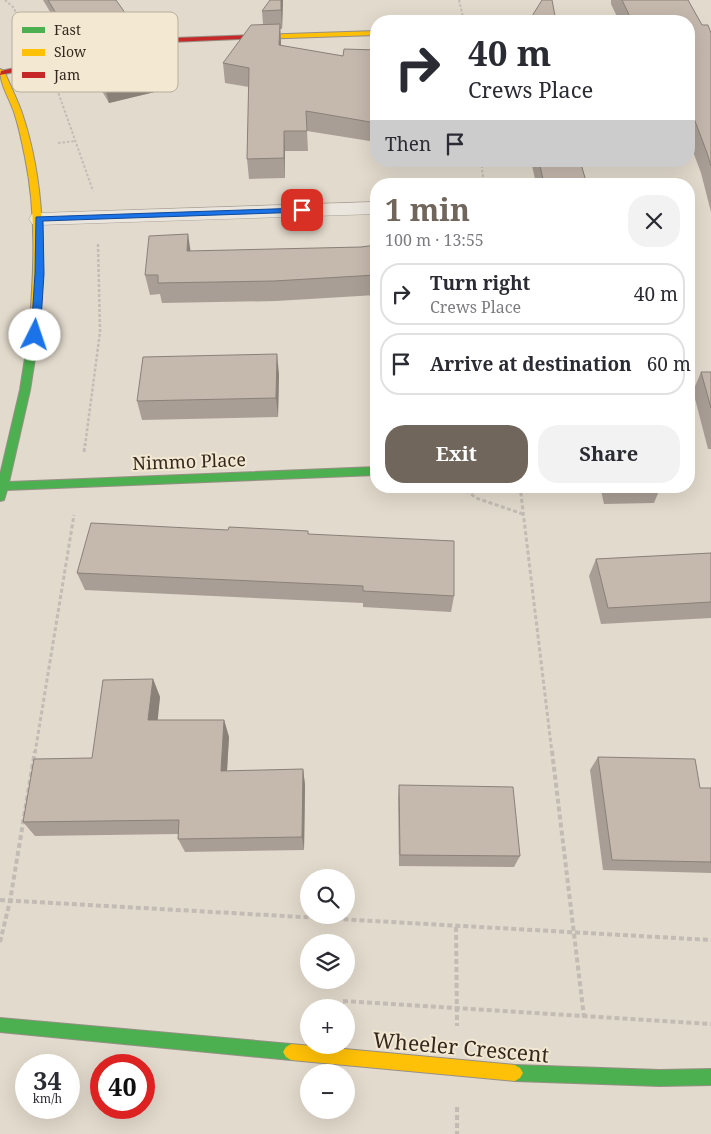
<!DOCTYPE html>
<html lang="en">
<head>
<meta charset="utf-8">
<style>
  :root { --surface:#fff; --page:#f2f2f3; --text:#2b2b33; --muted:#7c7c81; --line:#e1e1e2; --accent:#71665b }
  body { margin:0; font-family:"Noto Serif",serif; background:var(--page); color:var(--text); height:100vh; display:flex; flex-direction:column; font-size:19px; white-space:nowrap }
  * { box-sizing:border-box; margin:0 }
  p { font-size:16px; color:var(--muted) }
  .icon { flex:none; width:28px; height:28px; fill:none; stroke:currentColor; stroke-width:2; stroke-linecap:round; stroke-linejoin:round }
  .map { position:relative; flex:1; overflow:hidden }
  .drawer { position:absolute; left:370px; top:178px; width:325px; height:315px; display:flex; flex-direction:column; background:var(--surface); border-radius:20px; box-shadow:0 5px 20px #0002 }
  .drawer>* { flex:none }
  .guide { position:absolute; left:370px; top:15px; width:325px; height:152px; border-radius:20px; box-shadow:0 5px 20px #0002; background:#fff; color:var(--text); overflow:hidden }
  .tools { position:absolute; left:300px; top:869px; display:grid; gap:10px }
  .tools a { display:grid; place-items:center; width:55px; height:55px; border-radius:50%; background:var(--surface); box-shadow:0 5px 20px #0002; font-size:25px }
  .speed { position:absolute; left:15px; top:1054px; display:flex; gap:10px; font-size:25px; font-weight:700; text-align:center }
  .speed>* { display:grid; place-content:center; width:65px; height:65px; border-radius:50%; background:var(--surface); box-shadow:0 5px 20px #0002; line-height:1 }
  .speed small { font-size:12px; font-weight:400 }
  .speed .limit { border:8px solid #d22; background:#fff; color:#111 }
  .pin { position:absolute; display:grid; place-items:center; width:42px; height:42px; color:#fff; margin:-21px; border-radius:10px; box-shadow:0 2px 8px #0006 }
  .me { position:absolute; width:55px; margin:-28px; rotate:4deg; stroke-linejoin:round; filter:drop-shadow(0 0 4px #0008) }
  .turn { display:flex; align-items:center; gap:18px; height:105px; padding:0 15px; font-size:22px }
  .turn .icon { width:65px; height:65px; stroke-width:2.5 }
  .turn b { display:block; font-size:35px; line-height:42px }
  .then { display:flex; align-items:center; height:48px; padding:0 15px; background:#0003; gap:10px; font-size:19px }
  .round { display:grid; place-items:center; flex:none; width:52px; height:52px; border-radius:20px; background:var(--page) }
  .summary { display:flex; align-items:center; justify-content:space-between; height:85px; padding:0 15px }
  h1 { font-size:30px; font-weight:700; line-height:38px; color:var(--accent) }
  .cta { display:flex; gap:10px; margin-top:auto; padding:10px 15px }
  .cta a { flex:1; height:58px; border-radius:20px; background:var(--accent); color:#fff; font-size:20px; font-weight:700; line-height:58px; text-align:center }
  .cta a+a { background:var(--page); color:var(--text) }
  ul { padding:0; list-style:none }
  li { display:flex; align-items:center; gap:15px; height:62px; margin:0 10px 8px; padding:0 5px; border:2px solid var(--line); border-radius:20px }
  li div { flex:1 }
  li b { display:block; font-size:19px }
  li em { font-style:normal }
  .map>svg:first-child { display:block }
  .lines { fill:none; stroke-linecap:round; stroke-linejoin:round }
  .street-casing { stroke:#a79f95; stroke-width:1 }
  .fast-casing { stroke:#968f85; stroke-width:2 }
  .slow-casing { stroke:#968f85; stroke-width:2 }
  .jam-casing { stroke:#968f85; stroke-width:2 }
  .path-far3 { stroke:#c2bcb4; stroke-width:2; stroke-dasharray:2.5 2; stroke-linecap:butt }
  .path-far2 { stroke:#c2bcb4; stroke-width:2.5; stroke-dasharray:3 2; stroke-linecap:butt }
  .path-far1 { stroke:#c2bcb4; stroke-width:3; stroke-dasharray:4 2.5; stroke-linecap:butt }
  .path { stroke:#c2bcb4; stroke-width:4; stroke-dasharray:5 3; stroke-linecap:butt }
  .street { fill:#eae5dd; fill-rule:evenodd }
  .fast { fill:#4caf50; fill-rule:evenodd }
  .slow { fill:#ffc107; fill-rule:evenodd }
  .jam { fill:#c62828; fill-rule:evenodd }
  .wall { fill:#a99e95 }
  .shaded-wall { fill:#8a8179 }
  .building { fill:#c5b8ad; stroke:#8a8179 }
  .route { fill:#1a73e8; stroke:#114b97 }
  .labels { text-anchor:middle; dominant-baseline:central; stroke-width:4; stroke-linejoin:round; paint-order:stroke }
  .street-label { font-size:18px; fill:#34281e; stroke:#f3e8d2 }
  .near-street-label { font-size:21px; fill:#34281e; stroke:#f3e8d2 }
  .key { fill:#f3e8d2; stroke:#baae9c; stroke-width:1 }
  .key-label { font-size:14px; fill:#34281e }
</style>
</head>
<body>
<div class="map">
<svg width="711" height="1134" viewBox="0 0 711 1134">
  <rect width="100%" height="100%" fill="#e2dacc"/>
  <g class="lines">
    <defs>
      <path id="street" d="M376 202V214L39 225 32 224 29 219 32 214 39 213Z"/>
      <g id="fast">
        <path d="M34 330 39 333 30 390 9 482 376 467V475L7 490 4 500 0 501V475L20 390 29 333Z"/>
        <path d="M0 1018 291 1044 296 1047 299 1052 296 1057 291 1060 0 1032Z"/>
        <path d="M515 1065 660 1070 711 1069V1085L660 1086 515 1081 510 1078 507 1073 510 1068Z"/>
      </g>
      <g id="slow">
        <path d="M376 31V35L257 39 254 37 257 35Z"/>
        <path d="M0 69 4 71C10 85 17 99 22 113 46 184 45 259 39 333L34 336 29 333C34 274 37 215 25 157 22 142 19 127 14 112 9 97 0 85 0 69Z"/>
        <path d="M291 1044 515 1065 520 1068 523 1073 520 1078 515 1081 291 1060 286 1057 283 1052 286 1047Z"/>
      </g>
      <path id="jam" d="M257 35 259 36V38L148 43 0 75 1 71 148 39Z"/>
    </defs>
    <!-- street casing -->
    <use href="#street" class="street-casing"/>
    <!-- fast casing -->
    <use href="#fast" class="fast-casing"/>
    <!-- slow casing -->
    <use href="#slow" class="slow-casing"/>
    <!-- jam casing -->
    <use href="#jam" class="jam-casing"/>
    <!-- path-far3 -->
    <g class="path-far3">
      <path d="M5 0 13 7 30 39"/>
      <path d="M459 0 464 21"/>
      <path d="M57 89 93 191"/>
      <path d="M58 143 76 141"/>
      <path d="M481 161 484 184"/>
    </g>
    <!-- path-far2 -->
    <path class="path-far2" d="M85 446 100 332 98 244"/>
    <!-- path-far1 -->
    <g class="path-far1">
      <path d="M84 452 85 444"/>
      <path d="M461 486 476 498 523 514"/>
      <path d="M520 486 552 753"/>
      <path d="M35 753 74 515"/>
    </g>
    <!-- path -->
    <g class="path">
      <path d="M552 751 584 1017"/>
      <path d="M0 900 711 940"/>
      <path d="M456 927 457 1026"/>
      <path d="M0 942 10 901 35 751"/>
      <path d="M342 1008V1001L711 1024"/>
      <path d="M457 1107V1134"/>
    </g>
    <!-- street -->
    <use href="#street" class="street"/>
    <!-- fast -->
    <use href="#fast" class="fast"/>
    <!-- slow -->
    <use href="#slow" class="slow"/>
    <!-- jam -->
    <use href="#jam" class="jam"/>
  </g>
  <!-- wall -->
  <g class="wall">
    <path d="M43 0H116L132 31 167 89 109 103 85 62 82 48 78 49 68 31 62 32Z"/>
    <path d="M283 0 282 29H280L281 46 343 56 376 50V142L307 131 308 151H285V178L249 179 247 159 249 87 225 83 223 63 263 24 262 11Z"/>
    <path d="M611 0H688L702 25 711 33V212L701 173 689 141V21H619L611 4Z"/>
    <path d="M531 161H580L586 181 594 184H536Z"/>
    <path d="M376 245V295L276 301 162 303 160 294 150 295 145 275 191 251 361 247Z"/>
    <path d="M374 330H376V393L373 392Z"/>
    <path d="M701 372H711V449H708L693 391Z"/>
    <path d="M279 374 278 417 142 420 137 401Z"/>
    <path d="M600 486H661L654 503 604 504Z"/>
    <path d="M308 534 454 596 451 612 363 607V603L85 590 77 573Z"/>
    <path d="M711 553V618L601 624 589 576 596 559Z"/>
    <path d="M153 679 160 697 157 720H224L229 737 227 771 303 769 305 785 304 850 185 852 178 839V834L35 836 23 822 92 758Z"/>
    <path d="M598 757 700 788H711V873L603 870 590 770Z"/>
    <path d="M399 785 520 856 514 867 399 866 398 798Z"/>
  </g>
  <!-- shaded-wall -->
  <g class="shaded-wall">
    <path d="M281 0H283L282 29 281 10Z"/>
    <path d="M64 13 68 31 62 32 57 15Z"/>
    <path d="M130 20 133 37 81 42 82 48 78 49 74 32Z"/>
    <path d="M280 24 281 43 280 65 279 45Z"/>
    <path d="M164 69 167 89 109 103 104 83Z"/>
    <path d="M284 131 285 151V178L284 158Z"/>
    <path d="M188 234 191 254 187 251Z"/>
    <path d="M277 354 279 374 278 417 276 398Z"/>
    <path d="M153 679 160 697 156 737 148 720Z"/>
    <path d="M224 720 229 737 226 786 221 771Z"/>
    <path d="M303 769 305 785 304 850 302 837Z"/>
  </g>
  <!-- building -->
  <g class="building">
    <path d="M48 0H116L130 20 74 32 64 13 57 15Z"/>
    <path d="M270 0H281V10L262 11Z"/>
    <path d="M542 0H552L556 21H529Z"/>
    <path d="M622 0H688L702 25H708L711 33V166L707 153 689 105V21H632Z"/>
    <path d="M280 24 279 45 343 56 344 49 376 50V123L306 111 307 131H284V158L247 159 249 68 223 63 251 25Z"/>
    <path d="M539 161H580L586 181 593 180 594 184H544Z"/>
    <path d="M188 234 187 251 361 247 376 245V275L274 281 158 283V275H145L149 236Z"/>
    <rect x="374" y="330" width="2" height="43"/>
    <path d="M277 354 276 398 137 401 143 357Z"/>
    <path d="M701 372H711V408Z"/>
    <path d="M91 523 228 530 229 527 308 531V534L454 541V596L363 591V586L77 573Z"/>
    <path d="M711 553V602L608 608 596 559Z"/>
    <path d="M153 679 148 720H224L221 771 303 769 302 837 178 839 179 820 23 822 34 759 92 758 103 680Z"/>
    <path d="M598 757 695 759 700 788H711V862L612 860Z"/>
    <path d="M399 785 513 787 520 856 400 855Z"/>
  </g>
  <!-- route -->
  <path class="route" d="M302 208 306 210 304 212 43 221 44 274 40 335 35 338 31 335 35 274 36 217Z"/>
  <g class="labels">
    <!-- street labels -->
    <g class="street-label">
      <text transform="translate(189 461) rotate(-2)">Nimmo Place</text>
    </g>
    <!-- near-street labels -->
    <g class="near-street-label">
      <text transform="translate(461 1047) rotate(5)">Wheeler Crescent</text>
    </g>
  </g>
  <!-- legend -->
  <rect x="12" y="12" width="166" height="80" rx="8" class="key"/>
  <rect x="22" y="27" width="23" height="6" fill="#4caf50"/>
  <rect x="22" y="49" width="23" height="7" fill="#ffc107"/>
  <rect x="22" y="72" width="23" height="6" fill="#c62828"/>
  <g class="key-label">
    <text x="54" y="35">Fast</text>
    <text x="54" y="57">Slow</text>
    <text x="54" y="80">Jam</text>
  </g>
</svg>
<div class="tools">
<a><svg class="icon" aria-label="search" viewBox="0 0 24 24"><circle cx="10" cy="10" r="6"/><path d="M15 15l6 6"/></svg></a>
<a><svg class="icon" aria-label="layers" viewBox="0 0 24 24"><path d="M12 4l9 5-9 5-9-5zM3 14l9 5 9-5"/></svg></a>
<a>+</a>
<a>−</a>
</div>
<div class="speed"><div>34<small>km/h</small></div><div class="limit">40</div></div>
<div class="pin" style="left:302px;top:210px;background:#d93025"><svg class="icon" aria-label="arrive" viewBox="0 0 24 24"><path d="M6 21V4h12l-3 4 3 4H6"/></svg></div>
<svg class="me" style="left:35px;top:335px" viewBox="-20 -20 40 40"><circle r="19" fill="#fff"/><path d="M0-13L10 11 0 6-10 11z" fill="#1a73e8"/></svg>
<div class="guide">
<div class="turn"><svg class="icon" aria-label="right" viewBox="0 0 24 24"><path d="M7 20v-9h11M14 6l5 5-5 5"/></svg><div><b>40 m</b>Crews Place</div></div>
<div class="then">Then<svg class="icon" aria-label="arrive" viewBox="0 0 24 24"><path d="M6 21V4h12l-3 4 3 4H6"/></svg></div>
</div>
<section class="drawer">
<div class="summary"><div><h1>1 min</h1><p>100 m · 13:55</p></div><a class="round"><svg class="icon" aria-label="close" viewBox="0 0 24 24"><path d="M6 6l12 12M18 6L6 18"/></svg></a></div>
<ul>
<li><svg class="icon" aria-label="right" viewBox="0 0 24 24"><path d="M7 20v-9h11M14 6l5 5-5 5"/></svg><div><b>Turn right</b><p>Crews Place</p></div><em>40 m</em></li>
<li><svg class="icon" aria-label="arrive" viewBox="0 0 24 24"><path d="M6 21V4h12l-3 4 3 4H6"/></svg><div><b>Arrive at destination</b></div><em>60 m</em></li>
</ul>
<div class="cta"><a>Exit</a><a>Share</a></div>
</section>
</div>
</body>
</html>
